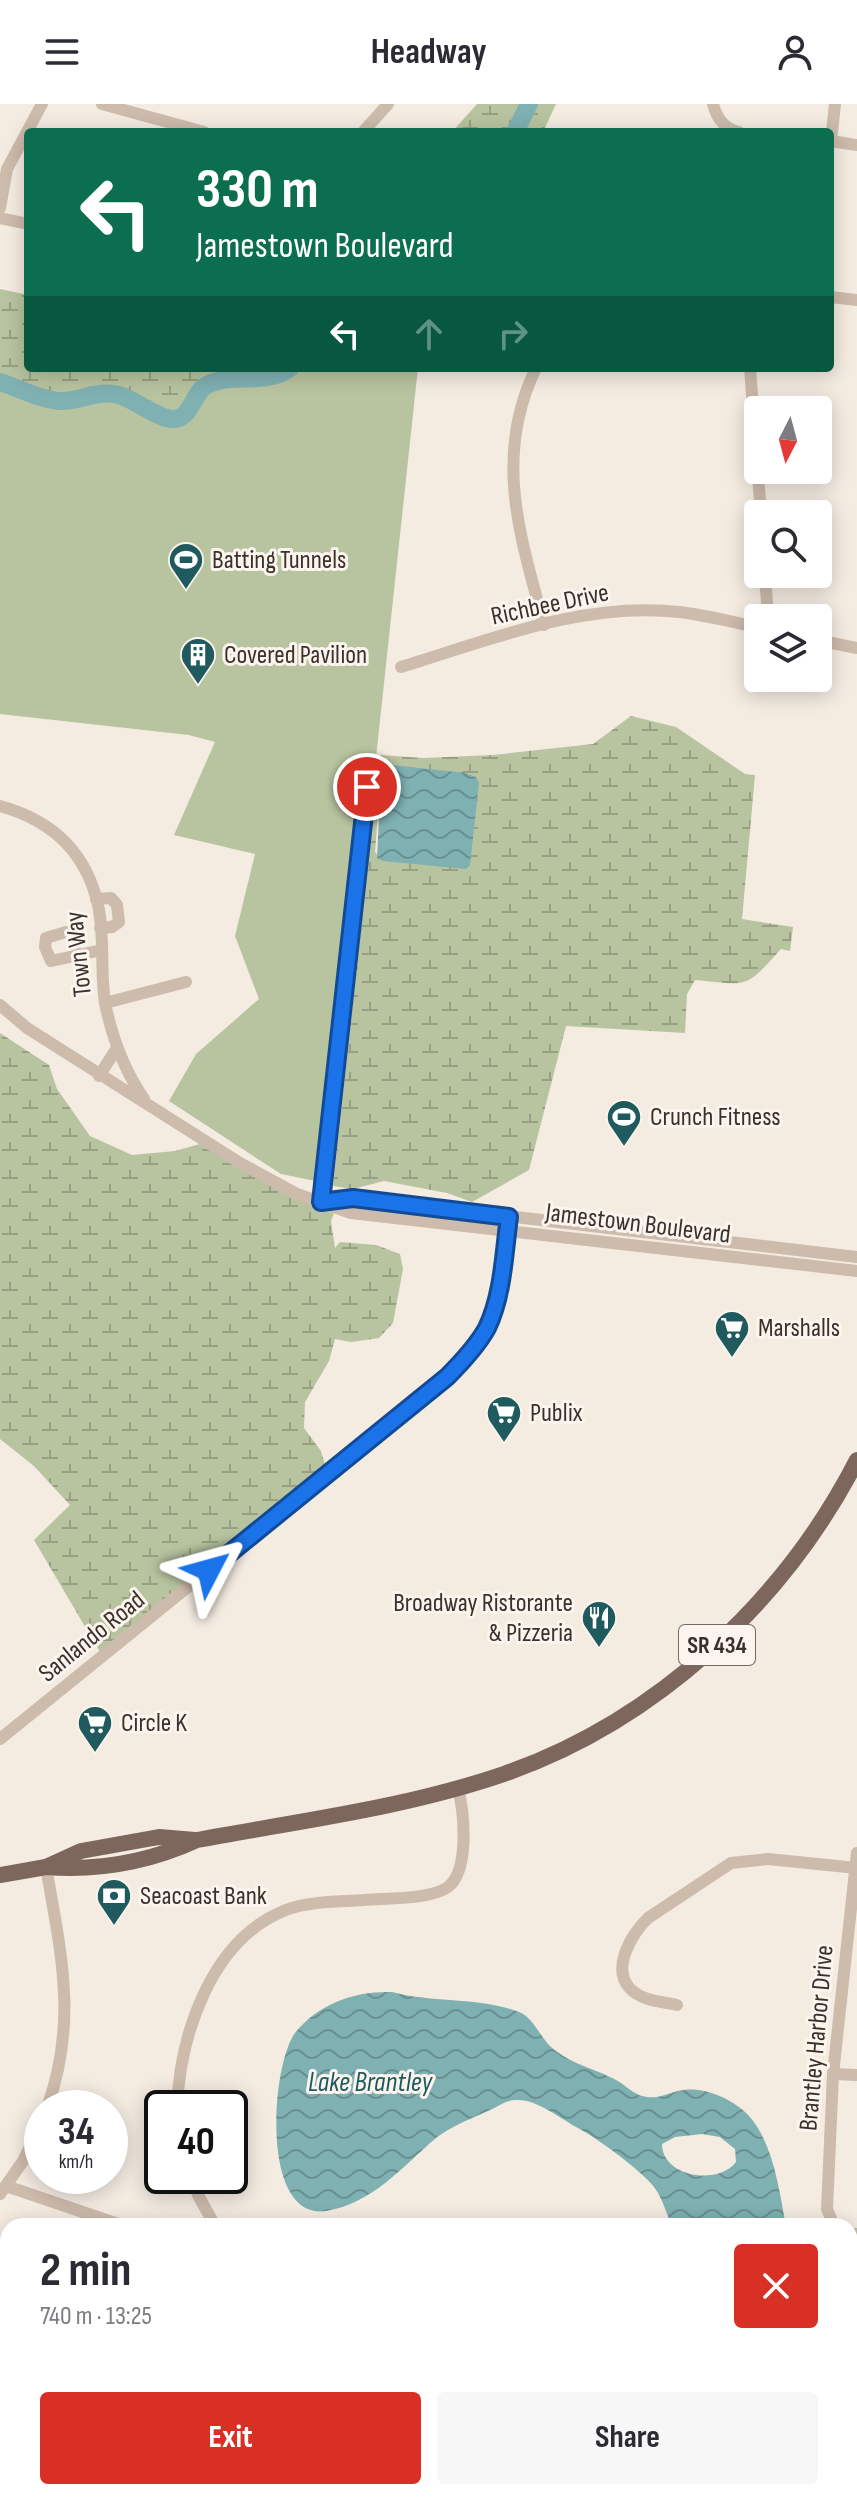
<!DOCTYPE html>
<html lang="en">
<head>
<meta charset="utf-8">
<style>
  :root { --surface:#fff; --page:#f7f7f7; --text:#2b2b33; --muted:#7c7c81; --accent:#d93025 }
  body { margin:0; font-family:"Sofia Sans Condensed",sans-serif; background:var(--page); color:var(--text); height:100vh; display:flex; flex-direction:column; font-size:30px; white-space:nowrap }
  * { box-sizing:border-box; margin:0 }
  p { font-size:26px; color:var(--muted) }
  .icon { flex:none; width:44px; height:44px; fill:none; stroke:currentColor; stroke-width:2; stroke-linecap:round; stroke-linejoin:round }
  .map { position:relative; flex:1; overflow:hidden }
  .side { position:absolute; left:0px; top:2114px; width:858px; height:282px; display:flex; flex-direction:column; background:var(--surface); border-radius:24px 24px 0 0; box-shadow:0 4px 20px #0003 }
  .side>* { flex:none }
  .guide { position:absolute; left:24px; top:24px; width:810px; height:244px; border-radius:8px; box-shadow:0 4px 20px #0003; background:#0b6e4f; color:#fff; overflow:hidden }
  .needle { width:52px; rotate:186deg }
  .tools { position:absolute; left:744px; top:292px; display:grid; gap:16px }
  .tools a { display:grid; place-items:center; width:88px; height:88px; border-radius:8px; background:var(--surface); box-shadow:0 4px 20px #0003; font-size:40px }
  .speed { position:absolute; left:24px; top:1986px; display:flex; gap:16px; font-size:40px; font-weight:700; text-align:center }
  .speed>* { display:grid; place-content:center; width:104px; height:104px; border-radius:50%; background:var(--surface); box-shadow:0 4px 20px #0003; line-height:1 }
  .speed small { font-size:20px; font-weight:400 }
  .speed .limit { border:4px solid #111; border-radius:12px; background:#fff; color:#111 }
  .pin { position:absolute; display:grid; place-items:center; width:68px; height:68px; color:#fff; margin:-34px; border:4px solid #fff; border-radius:50%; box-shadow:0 2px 8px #0007 }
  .me { position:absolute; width:88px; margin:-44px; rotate:51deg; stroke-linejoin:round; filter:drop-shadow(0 0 6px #0008) }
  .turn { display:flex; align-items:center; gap:28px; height:168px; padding:0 40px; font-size:36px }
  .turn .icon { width:104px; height:104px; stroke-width:2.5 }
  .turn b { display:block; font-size:56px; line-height:68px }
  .lanes { display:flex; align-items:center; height:76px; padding:0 40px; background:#0003; justify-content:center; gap:40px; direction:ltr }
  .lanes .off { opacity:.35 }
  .round { display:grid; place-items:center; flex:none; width:84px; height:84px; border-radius:8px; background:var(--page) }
  .head { display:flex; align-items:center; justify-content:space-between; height:136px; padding:0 40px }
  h1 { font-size:48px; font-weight:700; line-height:60px }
  .action { display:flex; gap:16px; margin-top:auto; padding:16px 40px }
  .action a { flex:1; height:92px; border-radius:8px; background:var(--accent); color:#fff; font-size:32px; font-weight:700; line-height:92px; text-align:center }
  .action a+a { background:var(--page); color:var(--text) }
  header { display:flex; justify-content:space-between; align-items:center; height:104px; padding:0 40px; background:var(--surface); font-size:36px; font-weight:700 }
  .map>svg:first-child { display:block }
  .green { fill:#b8c4a0 }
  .wetland { fill:url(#wetland-marsh); fill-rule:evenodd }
  .water { fill:url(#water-waves); fill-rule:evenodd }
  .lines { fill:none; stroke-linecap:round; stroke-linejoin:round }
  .river { stroke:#7fb0b2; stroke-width:18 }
  .minor { stroke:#cdbbac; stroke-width:12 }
  .major { stroke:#7d675c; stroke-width:16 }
  .route-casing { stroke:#114b97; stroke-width:20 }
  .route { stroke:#1a73e8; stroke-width:14 }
  .labels { text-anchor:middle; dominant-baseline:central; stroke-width:6; stroke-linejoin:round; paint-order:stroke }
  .shield { fill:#fbf5ee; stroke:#756b66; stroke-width:2 }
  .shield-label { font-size:24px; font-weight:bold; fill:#3b302b }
  .poi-label { font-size:26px; fill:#3b302b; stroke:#fbf5ee; text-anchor:start }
  .street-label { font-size:26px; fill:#3b302b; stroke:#fbf5ee }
  .water-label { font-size:28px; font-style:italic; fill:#1f5a5e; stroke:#fbf5ee }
</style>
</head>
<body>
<header><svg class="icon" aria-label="menu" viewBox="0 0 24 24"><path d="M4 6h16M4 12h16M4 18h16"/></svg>Headway<svg class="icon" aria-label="person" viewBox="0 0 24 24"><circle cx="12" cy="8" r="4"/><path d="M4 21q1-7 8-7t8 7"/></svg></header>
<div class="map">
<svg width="857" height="2395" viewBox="0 0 857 2395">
  <defs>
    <pattern id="wetland-marsh" width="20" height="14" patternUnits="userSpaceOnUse" patternTransform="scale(2)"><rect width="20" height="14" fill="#b8c4a0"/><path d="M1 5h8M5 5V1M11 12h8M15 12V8" fill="none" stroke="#97a083"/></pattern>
    <pattern id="water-waves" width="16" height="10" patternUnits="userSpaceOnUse" patternTransform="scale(2)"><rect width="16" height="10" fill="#7fb0b2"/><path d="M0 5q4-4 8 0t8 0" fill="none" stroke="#699091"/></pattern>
  </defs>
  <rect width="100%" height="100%" fill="#f4ebe1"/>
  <!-- green -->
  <path class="green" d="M298 264H418L330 1080 281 1070 169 997 196 950 259 895 235 832 255 750 174 731 215 638 189 631 0 610V281L59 298 89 296 108 289 139 300 162 314 177 317 189 310 199 291 214 283 283 276Z"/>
  <!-- wetland -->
  <g class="wetland">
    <path d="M477 0H556L543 28H452Z"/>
    <path d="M0 185 28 191V264H291L282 271C261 273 210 272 196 288 188 297 188 305 177 312 153 307 133 286 108 285 99 284 88 291 78 291 50 294 27 285 0 276Z"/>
    <path d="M631 612 676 623 745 670 755 671 742 815 793 823 790 847 781 845C744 886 749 881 695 876L687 890 685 929 566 922 529 1066 472 1098 447 1089 384 1077 353 1085 333 1082 380 651 423 654 493 651 593 640ZM384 661 399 757H383L375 748 381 671Z"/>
    <path d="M0 929 49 961 57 985 90 1032 132 1051 175 1047 200 1040 316 1104 334 1109 331 1117 335 1144 340 1138 376 1141 400 1150 403 1165 393 1219 379 1234 351 1238 335 1235 329 1257 305 1298 304 1324 321 1347 326 1364 100 1548 34 1436 70 1401 34 1362 0 1335Z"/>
  </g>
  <!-- water -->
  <g class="water">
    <path d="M384 660 465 669 476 673 479 679 470 761 466 765 383 757 377 754 381 671Z"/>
    <path d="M392 1888C432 1899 480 1893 519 1908 533 1913 540 1933 551 1943 572 1961 594 1964 616 1976 625 1981 634 1990 642 1992 657 1996 665 1990 678 1987 700 1981 729 1993 745 2008 773 2034 779 2086 786 2122H672C666 2109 663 2095 654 2083 642 2067 597 2034 578 2024 561 2015 538 1996 518 1996 507 1995 499 2002 490 2006 473 2014 451 2022 436 2034 403 2062 372 2100 326 2107 260 2116 271 1962 295 1929 319 1899 355 1887 392 1888ZM702 2030 720 2033 735 2045 736 2058C718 2082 662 2073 662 2040L675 2033Z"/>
    <path d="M857 2253V2395H531L541 2388H850V2256Z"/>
  </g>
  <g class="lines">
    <!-- river -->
    <g class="river">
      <path d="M515 28 529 0"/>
      <path d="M0 278C19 284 38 295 59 297 80 298 98 285 119 291 134 295 161 317 175 315 192 313 193 288 207 281 234 267 264 283 290 264"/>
    </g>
    <!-- minor -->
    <g class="minor">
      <path d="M102 0 204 28"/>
      <path d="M713 0C717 15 724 24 739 28"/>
      <path d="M363 28 388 0"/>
      <path d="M830 37 857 41"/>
      <path d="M831 37 835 0"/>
      <path d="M0 104 7 65 42 0"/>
      <path d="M0 114 28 120"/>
      <path d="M830 193 857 196"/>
      <path d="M536 264C493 353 520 431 544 521"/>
      <path d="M750 264 761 410"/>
      <path d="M765 470 768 514"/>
      <path d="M818 536 857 544"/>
      <path d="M401 563C490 536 584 497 679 508 705 511 732 518 758 523"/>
      <path d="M0 702C51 716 86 747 98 801 105 833 100 867 105 899 112 933 124 966 144 995"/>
      <path d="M96 795 111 794 117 801 119 818 112 823 100 824"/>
      <path d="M76 852 72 830 66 828 46 834 45 843 51 857 102 846"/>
      <path d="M105 899 186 878"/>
      <path d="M0 901 27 924 240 1059 297 1090 351 1109 857 1167"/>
      <path d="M99 972 117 944"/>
      <path d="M324 1097 353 1094 857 1153"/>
      <path d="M321 1098 367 683"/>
      <path d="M0 1635 447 1273C462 1258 477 1242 487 1224 503 1190 504 1149 509 1113"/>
      <path d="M46 1763C61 1849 78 1918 47 2004"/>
      <path d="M677 1901C663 1898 646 1897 634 1888 608 1869 631 1830 648 1814L731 1759 768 1755 857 1764"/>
      <path d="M833 1970 857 1971"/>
      <path d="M177 2004C180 1931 211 1835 286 1806 309 1797 339 1798 364 1796 387 1794 430 1796 448 1783 470 1766 464 1708 458 1684"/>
      <path d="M191 2072 198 2091 215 2122"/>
      <path d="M6 2082 124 2122"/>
      <path d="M0 2090 23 2057 42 2017"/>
      <path d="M834 2122 827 2105 833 1970 857 1749"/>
      <path d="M850 2130H857"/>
      <path d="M75 2388 81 2395"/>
      <path d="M181 2388V2395"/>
      <path d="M311 2395 320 2388"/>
    </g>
    <!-- major -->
    <g class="major">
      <path d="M46 1763C98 1767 149 1758 197 1736 299 1717 405 1704 504 1670 656 1617 784 1498 857 1356"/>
      <path d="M0 1771 46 1763 81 1747 159 1733 195 1736"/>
    </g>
  </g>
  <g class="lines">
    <defs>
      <path id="route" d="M209 1466 447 1273C462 1258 477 1242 487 1224 503 1191 504 1149 509 1113L353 1094 321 1098 367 683"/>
    </defs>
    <!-- route casing -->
    <use href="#route" class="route-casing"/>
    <!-- route -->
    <use href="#route" class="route"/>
  </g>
  <!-- icons -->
  <defs>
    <symbol id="stadium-pin" viewBox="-11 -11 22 30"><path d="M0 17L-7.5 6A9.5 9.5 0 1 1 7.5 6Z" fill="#1f5a5e" stroke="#fbf5ee"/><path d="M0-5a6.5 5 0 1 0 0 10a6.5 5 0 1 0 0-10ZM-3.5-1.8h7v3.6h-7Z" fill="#fff"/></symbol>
    <symbol id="building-pin" viewBox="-11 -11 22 30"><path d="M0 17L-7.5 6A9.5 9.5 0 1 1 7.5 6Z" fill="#1f5a5e" stroke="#fbf5ee"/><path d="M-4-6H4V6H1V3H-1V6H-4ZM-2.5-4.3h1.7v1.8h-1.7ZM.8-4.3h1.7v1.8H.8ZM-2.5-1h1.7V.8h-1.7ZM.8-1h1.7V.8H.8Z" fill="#fff"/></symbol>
    <symbol id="supermarket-pin" viewBox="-11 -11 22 30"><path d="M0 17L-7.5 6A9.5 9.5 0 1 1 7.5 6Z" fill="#1f5a5e" stroke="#fbf5ee"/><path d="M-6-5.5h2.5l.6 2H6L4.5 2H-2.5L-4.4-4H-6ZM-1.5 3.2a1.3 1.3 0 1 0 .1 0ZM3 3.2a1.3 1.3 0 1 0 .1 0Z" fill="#fff"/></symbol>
    <symbol id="restaurant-pin" viewBox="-11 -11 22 30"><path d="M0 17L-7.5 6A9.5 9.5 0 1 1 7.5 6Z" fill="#1f5a5e" stroke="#fbf5ee"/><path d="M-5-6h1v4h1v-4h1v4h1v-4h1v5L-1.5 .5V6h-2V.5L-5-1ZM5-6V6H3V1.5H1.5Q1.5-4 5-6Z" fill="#fff"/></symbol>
    <symbol id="bank-pin" viewBox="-11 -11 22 30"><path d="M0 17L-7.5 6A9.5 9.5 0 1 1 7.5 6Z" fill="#1f5a5e" stroke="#fbf5ee"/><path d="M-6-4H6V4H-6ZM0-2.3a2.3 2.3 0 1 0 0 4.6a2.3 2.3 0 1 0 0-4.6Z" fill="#fff"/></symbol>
  </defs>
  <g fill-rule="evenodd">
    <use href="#stadium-pin" x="166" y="436" width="40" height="54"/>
    <use href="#building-pin" x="178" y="531" width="40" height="54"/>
    <use href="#stadium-pin" x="604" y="993" width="40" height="54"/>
    <use href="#supermarket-pin" x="712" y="1204" width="40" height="54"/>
    <use href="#supermarket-pin" x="484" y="1289" width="40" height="54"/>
    <use href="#restaurant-pin" x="579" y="1494" width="40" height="54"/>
    <use href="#supermarket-pin" x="75" y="1599" width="40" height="54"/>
    <use href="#bank-pin" x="94" y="1772" width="40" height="54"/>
  </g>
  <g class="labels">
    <!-- shield labels -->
    <rect class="shield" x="679" y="1521" width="76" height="40" rx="6"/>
    <g class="shield-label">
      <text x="717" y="1541">SR 434</text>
    </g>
    <!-- poi labels -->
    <g class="poi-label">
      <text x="212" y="456">Batting Tunnels</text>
      <text x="224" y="551">Covered Pavilion</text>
      <text x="650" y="1013">Crunch Fitness</text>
      <text x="758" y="1224">Marshalls</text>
      <text x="530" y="1309">Publix</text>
      <text x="573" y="1499" text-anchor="end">Broadway Ristorante<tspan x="573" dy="30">&amp; Pizzeria</tspan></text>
      <text x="121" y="1619">Circle K</text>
      <text x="140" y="1792">Seacoast Bank</text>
    </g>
    <!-- street labels -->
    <g class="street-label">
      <text transform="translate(550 501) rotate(-12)">Richbee Drive</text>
      <text transform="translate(79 850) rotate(-96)">Town Way</text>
      <text transform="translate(638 1120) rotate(7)">Jamestown Boulevard</text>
      <text transform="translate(92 1533) rotate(-39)">Sanlando Road</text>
      <text transform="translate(817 1934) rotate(-85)">Brantley Harbor Drive</text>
    </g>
    <!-- water labels -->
    <g class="water-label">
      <text x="370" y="1978">Lake Brantley</text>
    </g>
  </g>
</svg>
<div class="tools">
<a><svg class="needle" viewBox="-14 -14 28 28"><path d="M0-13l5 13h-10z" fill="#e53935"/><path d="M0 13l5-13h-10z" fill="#7c7c81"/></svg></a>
<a><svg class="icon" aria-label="search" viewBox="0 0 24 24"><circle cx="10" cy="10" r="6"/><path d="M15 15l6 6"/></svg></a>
<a><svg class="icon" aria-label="layers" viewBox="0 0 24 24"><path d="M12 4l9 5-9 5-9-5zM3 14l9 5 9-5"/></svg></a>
</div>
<div class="speed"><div>34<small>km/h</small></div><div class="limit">40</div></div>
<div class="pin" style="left:367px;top:683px;background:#d93025"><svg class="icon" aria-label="arrive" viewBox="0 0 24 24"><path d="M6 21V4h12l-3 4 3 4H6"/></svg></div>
<svg class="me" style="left:209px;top:1466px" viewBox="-20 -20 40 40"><path d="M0-17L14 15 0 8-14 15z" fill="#1a73e8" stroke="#fff" stroke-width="4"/></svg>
<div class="guide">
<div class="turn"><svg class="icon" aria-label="left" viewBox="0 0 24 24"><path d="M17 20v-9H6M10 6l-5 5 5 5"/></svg><div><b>330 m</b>Jamestown Boulevard</div></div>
<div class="lanes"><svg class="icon" aria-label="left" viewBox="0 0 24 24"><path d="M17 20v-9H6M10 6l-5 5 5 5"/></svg><svg class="icon off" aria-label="ahead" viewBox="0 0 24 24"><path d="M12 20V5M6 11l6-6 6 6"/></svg><svg class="icon off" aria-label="right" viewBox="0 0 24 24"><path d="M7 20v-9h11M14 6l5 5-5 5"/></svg></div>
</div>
<section class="side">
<div class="head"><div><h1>2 min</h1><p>740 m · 13:25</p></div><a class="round" style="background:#d93025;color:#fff"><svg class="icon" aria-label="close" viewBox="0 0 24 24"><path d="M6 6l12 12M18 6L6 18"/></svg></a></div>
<div class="action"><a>Exit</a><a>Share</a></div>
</section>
</div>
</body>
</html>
